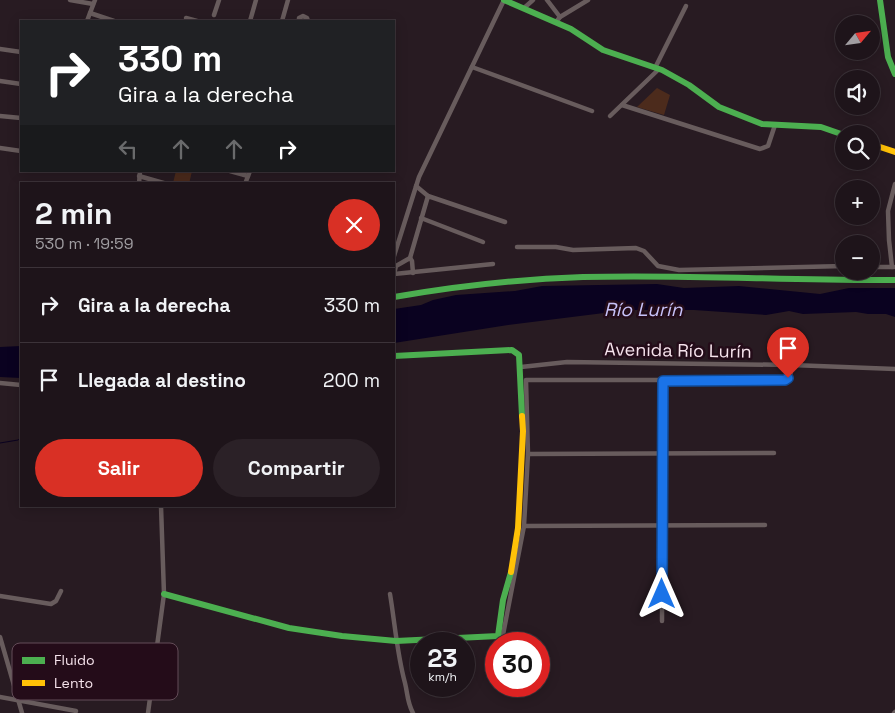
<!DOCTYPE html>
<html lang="es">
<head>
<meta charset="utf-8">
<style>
  :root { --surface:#1e141a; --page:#2b2127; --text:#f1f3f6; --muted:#a19ea2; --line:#3c3339; --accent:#d93025 }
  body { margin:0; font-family:"Space Grotesk",sans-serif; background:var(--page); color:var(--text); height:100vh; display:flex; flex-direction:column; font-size:19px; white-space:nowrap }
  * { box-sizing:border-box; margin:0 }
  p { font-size:16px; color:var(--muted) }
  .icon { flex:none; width:28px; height:28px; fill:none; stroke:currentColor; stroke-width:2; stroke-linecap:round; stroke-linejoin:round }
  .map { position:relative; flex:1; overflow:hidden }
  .drawer { position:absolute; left:20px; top:182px; width:375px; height:325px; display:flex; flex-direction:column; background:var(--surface); border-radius:0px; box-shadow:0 2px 12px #0003,0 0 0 1px var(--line) }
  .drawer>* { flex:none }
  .banner { position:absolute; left:20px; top:20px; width:375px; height:152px; border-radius:0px; box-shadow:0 2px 12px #0003,0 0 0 1px var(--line); background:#202124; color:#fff; overflow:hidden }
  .needle { width:32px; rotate:61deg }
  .tools { position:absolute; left:835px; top:15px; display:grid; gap:10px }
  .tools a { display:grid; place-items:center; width:45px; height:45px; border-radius:50%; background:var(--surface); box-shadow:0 2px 12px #0003,0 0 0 1px var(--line); font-size:25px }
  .speed { position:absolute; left:410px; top:632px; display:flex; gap:10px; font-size:25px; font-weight:700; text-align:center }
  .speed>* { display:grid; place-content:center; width:65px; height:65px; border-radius:50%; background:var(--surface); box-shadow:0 2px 12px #0003,0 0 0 1px var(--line); line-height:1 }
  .speed small { font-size:12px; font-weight:400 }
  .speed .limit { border:8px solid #d22; background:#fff; color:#111 }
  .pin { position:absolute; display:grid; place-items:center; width:42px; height:42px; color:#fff; margin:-51px -21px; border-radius:50% 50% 50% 0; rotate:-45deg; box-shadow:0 0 5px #0007 }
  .pin .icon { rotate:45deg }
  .me { position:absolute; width:55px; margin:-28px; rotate:0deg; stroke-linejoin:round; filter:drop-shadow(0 0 4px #0008) }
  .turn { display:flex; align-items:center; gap:18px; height:105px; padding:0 15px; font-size:22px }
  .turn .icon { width:65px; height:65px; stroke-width:2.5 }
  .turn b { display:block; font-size:35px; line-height:42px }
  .lanes { display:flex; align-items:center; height:48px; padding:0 15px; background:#0003; justify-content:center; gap:25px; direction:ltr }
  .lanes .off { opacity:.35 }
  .round { display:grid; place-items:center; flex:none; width:52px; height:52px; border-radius:26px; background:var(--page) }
  .summary { display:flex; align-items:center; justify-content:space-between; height:85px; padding:0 15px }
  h1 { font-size:30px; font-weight:700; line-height:38px }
  .primary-button { display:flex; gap:10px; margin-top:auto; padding:10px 15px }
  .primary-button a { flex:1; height:58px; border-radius:30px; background:var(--accent); color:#fff; font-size:20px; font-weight:700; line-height:58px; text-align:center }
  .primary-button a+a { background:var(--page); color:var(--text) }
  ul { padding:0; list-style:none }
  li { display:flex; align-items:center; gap:15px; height:75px; padding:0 15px; border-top:1px solid var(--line) }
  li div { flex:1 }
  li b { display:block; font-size:19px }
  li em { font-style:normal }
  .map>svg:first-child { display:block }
  .green { fill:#4c2b1c }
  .water { fill:#0a0220 }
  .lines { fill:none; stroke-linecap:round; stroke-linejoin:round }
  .stream { stroke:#0a0220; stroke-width:1 }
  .street { stroke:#685c5d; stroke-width:4.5 }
  .fast { stroke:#4caf50; stroke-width:6 }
  .slow { stroke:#ffc107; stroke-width:6 }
  .route-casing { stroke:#114b97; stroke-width:12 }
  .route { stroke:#1a73e8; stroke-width:9 }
  .labels { text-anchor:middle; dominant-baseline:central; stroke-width:5; stroke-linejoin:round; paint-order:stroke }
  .street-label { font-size:18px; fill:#f6e3ec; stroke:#240c19 }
  .water-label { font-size:19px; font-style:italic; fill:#c7c2f8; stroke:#240c19 }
  .key { fill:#240c19; stroke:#634c58; stroke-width:1 }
  .key-label { font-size:14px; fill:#f6e3ec }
</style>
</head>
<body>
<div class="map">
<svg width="895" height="713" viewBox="0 0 895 713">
  <rect width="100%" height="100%" fill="#281b22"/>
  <!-- green -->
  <g class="green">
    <path d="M657 88 670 95 664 115 637 107Z"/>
    <path d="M176 171H192L189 184 173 183Z"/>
  </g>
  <!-- water -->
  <g class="water">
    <path d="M657 284 684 288 739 286 820 294 849 288H895V317L886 314H868L856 312 803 314 789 311 766 315 694 310H628L508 325 394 343V309L421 305 433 300 456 295 515 291 542 286Z"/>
    <path d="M21 346V378L0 377V347Z"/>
  </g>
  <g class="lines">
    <!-- stream -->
    <path class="stream" d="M0 443 18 440 21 438"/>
    <!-- street -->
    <g class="street">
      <path d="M70 0 93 4"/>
      <path d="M547 0 560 17"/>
      <path d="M524 8 533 0"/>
      <path d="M90 13 114 21"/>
      <path d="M214 15 219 0"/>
      <path d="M186 18 197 21"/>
      <path d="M87 21 95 0"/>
      <path d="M250 21 256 0"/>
      <path d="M282 21 288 0"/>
      <path d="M299 21V18L303 16 307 18 308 21"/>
      <path d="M556 22 560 17 588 0"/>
      <path d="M0 49 21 52"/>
      <path d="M472 67 592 111"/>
      <path d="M655 68 686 6"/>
      <path d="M0 81 21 84"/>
      <path d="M622 105 760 149 768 146 775 125"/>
      <path d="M0 116 21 118"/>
      <path d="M610 116 659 69"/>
      <path d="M0 148 21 151"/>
      <path d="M230 171 248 176"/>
      <path d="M139 176 167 184"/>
      <path d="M139 184 140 171"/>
      <path d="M245 184 250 171"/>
      <path d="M416 186 428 196"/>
      <path d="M421 218 483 242"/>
      <path d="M517 247H556L573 250 636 248 644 251 658 266 679 270 844 266"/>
      <path d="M394 256 419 177 504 0"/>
      <path d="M410 258 412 261 413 273"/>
      <path d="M871 267H894"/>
      <path d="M892 267 889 240 888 211 895 184"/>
      <path d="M394 274 396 266 410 258 428 196 505 222"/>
      <path d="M394 274 493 264"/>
      <path d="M521 367 567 362 792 365 895 369"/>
      <path d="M0 383 21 385"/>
      <path d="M528 454 774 453"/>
      <path d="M524 526 765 525"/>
      <path d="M390 594C395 624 397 654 405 683 408 695 407 702 413 713"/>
      <path d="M0 596 51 604 56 601 61 591"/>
      <path d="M662 621 663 381"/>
      <path d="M0 637 22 713"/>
      <path d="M502 640 524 526 528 454 526 380H785L790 376 792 365"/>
      <path d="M0 697 76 711"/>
      <path d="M148 713 164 594 161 506"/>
      <path d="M894 713 895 712"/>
    </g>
    <!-- fast -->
    <g class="fast">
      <path d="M504 0 571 29 603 50 662 70 689 85 719 107 762 124 821 127 844 135"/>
      <path d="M880 0 888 57 895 74"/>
      <path d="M394 297C457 286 520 279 583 277 687 274 791 281 895 280"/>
      <path d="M394 356 512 350 519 355 522 416"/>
      <path d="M164 594 289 628 342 636 396 641 498 636 503 600 511 572"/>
    </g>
    <!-- slow -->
    <g class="slow">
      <path d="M871 144 895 152"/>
      <path d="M511 572 518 528 523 431 522 416"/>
    </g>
  </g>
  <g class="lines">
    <defs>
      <path id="route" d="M662 594 663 381 785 380 788 378"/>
    </defs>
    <!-- route casing -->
    <use href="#route" class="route-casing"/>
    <!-- route -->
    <use href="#route" class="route"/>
  </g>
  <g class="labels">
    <!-- street labels -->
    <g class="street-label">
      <text transform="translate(678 350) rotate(1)">Avenida Río Lurín</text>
    </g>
    <!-- water labels -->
    <g class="water-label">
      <text x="643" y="309">Río Lurín</text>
    </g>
  </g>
  <!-- legend -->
  <rect x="12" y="643" width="166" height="57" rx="8" class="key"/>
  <rect x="22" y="657" width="23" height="7" fill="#4caf50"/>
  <rect x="22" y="680" width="23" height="6" fill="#ffc107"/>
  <g class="key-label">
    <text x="54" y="665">Fluido</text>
    <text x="54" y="688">Lento</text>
  </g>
</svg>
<div class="tools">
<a><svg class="needle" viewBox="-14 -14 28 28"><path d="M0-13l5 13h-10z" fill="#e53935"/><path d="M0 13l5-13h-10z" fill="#a19ea2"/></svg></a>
<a><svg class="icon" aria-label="sound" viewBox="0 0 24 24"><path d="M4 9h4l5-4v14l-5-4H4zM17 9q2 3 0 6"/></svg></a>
<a><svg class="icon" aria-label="search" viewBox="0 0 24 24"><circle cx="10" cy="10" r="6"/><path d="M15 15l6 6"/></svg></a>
<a>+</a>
<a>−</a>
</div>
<div class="speed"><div>23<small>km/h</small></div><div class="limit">30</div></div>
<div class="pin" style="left:788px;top:378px;background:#d93025"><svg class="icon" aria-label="arrive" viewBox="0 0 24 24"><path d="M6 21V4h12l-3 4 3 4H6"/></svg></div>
<svg class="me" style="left:662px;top:594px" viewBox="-20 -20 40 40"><path d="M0-17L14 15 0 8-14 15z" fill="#1a73e8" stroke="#fff" stroke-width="4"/></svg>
<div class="banner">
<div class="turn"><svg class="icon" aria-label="right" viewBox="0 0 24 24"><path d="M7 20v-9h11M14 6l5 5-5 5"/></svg><div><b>330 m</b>Gira a la derecha</div></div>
<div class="lanes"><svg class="icon off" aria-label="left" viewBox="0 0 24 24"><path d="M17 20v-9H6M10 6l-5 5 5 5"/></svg><svg class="icon off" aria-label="ahead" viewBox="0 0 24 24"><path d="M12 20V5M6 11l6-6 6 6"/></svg><svg class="icon off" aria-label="ahead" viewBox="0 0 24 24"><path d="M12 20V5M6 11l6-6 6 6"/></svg><svg class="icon" aria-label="right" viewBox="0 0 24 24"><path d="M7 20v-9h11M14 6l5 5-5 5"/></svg></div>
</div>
<section class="drawer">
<div class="summary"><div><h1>2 min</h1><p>530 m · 19:59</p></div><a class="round" style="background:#d93025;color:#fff"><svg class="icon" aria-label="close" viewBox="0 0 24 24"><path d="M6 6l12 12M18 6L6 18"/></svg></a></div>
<ul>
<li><svg class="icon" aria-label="right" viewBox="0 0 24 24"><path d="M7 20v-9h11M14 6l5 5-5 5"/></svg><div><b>Gira a la derecha</b></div><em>330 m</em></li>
<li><svg class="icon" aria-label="arrive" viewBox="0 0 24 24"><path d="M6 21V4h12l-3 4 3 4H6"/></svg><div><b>Llegada al destino</b></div><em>200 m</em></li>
</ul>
<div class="primary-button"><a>Salir</a><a>Compartir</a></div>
</section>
</div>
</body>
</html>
